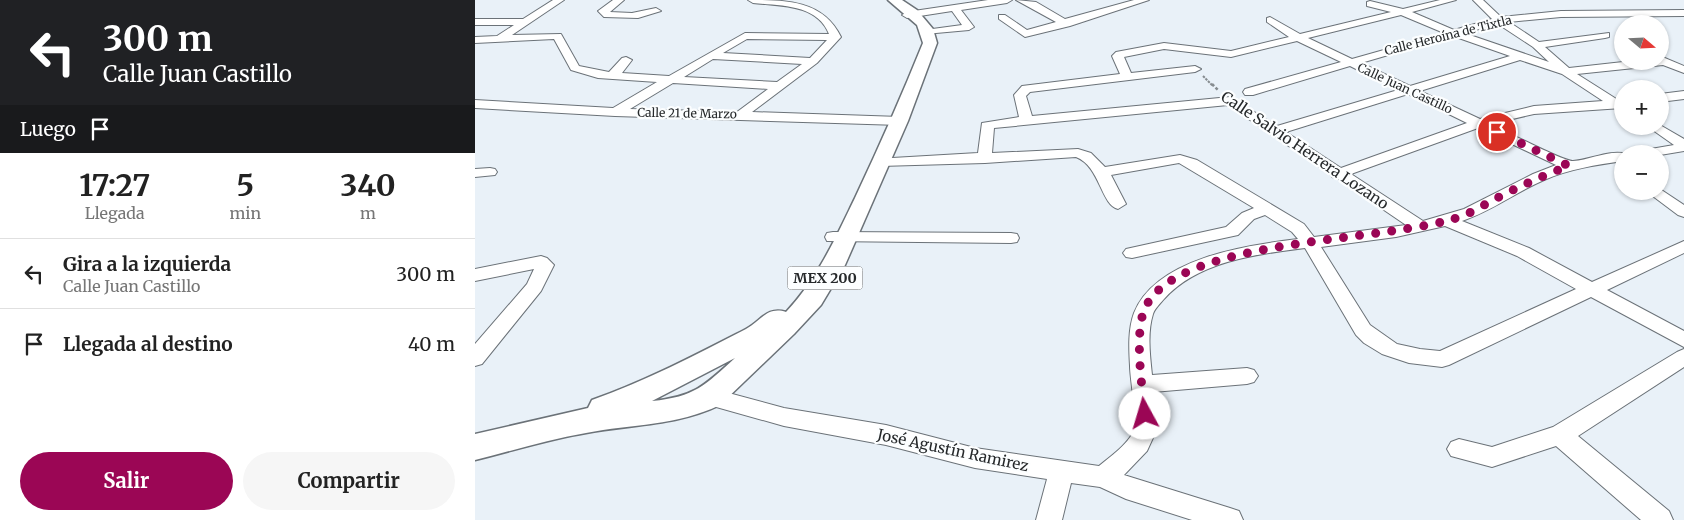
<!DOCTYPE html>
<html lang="es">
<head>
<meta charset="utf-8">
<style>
  :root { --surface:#fff; --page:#f6f6f6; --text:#222; --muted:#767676; --line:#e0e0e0; --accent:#9b0655 }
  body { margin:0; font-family:Merriweather,serif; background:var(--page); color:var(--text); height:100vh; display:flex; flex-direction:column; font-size:19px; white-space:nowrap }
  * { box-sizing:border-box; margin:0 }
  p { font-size:16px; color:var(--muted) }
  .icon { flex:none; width:28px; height:28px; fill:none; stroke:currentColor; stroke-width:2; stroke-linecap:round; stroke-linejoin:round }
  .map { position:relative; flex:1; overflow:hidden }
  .panel { display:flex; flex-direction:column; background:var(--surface); width:475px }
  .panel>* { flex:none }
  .hud { background:#202124; color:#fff; overflow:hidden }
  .needle { width:32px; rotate:109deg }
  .tools { position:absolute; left:1139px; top:15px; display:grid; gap:10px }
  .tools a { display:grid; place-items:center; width:55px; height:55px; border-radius:50%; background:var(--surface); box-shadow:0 1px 4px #0004; font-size:25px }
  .pin { position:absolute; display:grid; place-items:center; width:42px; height:42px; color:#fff; margin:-21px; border:2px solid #fff; border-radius:50%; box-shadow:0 1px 5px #0007 }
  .me { position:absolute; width:55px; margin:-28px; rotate:354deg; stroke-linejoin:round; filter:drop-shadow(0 0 4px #0008) }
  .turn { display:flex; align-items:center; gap:18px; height:105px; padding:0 20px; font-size:22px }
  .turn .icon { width:65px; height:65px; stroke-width:2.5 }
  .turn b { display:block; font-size:35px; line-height:42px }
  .then { display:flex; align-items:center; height:48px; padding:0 20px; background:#0003; gap:10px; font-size:19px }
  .eta { display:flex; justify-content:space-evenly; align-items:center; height:85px; text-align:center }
  .eta b { font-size:30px; font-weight:700; line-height:35px }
  .primary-button { display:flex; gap:10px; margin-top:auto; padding:10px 20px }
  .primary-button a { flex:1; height:58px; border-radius:30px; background:var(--accent); color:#fff; font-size:20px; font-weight:700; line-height:58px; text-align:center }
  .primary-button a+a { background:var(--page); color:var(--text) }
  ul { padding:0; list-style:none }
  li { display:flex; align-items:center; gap:15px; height:70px; padding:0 20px; border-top:1px solid var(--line) }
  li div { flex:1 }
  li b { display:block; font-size:19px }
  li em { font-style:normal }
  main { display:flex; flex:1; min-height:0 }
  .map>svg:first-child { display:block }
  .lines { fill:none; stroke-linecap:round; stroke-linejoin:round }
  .minor-casing { stroke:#6b7278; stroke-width:2 }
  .major-casing { stroke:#6b7278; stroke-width:3 }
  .path-far1 { stroke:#868c90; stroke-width:2; stroke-dasharray:2.5 1; stroke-linecap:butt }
  .path { stroke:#868c90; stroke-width:2.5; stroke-dasharray:3 2; stroke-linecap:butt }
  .minor { fill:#fff; fill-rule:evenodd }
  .major { fill:#fff; fill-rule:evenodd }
  .route { stroke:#9b0655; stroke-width:9; stroke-dasharray:0 16.2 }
  .labels { text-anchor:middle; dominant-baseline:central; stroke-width:4.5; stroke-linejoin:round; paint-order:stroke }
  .far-street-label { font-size:12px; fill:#26292b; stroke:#fcfeff }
  .shield { fill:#fcfeff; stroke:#66696b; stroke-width:1 }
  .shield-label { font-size:14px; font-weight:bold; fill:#26292b }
  .street-label { font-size:15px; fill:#26292b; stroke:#fcfeff }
</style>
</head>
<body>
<main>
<section class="panel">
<div class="hud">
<div class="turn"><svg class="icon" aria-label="left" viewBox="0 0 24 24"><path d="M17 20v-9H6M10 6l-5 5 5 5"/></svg><div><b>300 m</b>Calle Juan Castillo</div></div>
<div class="then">Luego<svg class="icon" aria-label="arrive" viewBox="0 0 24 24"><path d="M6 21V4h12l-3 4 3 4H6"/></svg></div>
</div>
<div class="eta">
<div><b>17:27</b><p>Llegada</p></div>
<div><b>5</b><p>min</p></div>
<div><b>340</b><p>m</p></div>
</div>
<ul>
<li><svg class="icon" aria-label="left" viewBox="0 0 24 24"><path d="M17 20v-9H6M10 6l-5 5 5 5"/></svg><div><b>Gira a la izquierda</b><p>Calle Juan Castillo</p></div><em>300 m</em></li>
<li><svg class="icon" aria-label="arrive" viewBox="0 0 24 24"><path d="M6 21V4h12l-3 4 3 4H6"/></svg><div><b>Llegada al destino</b></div><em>40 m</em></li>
</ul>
<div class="primary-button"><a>Salir</a><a>Compartir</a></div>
</section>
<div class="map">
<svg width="1209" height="520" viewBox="0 0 1209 520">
  <rect width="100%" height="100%" fill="#e9f1f8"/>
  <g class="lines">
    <defs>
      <g id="minor">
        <path d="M78 0H89L37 35 86 34 104 66 134 72 147 58 151 57 157 60 147 73 194 76 270 33 354 34C342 4 306 6 278 3L273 0C311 0 348 0 366 37L342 63 277 112 425 117 432 121 425 125 140 116 0 108V100L138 108 182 82 123 78 96 70 79 39 0 43V37L22 36 39 25H0V19H48ZM272 39 352 40 335 58 248 53ZM238 59 327 64 302 82 209 77ZM198 83 293 89 262 112 155 109Z"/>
        <path d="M138 0H149L135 12 157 13 181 8 186 11 163 18 129 17 123 11Z"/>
        <path d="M513 0H537L532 3 486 10 499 27 494 30 450 34V30L487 25 477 11 432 18 427 15 432 12Z"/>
        <path d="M541 0 561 2 590 19 659 0H674L595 26 550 37 524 19V15H530L552 30 581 22Z"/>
        <path d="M965 0H981L937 12 979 30 1017 19 998 0H1008L1026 17 1086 11 1209 10V16L1086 17 1034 22 1064 42 1134 33V37L1130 38 1070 47 1094 68 1157 61H1185V56L1209 66V73L1188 65 1102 74 1143 100 1148 99 1147 108 1059 114 1016 124C1028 130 1090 162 1098 161 1115 160 1135 149 1152 154H1148V161C1121 165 1094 169 1069 180 1041 192 1017 211 987 221L1054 248 1117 282 1209 241V253L1132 290 1209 331V347L1116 297 974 365 967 367 934 363 907 354 889 343 881 335 830 248C782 254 723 261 689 299 685 304 680 308 678 314 672 333 675 356 677 375L772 368 779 370 783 376 779 382 772 384 678 392 682 429 672 451 649 475 755 508 764 511 768 520H717L651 499 625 487 596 483 587 520H561L572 479 500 468 411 445 309 426 227 403 224 397 227 391 235 388 309 408 411 425 500 448 624 466C636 456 652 445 659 431 663 422 655 379 655 366 654 349 653 329 659 313 681 258 772 245 823 239L817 232 790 215 779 219 763 235 657 258 651 257 648 253 651 249 751 227 767 213 779 208 704 163 636 175 651 204 643 209C626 205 625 166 601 157L510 163 405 166 398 162 400 159 503 153 507 123 544 117 539 95 547 86 645 74 637 56 641 52 689 43 756 51 814 37 792 22V18L795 17 825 34 916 12 892 6V2L895 1 928 9ZM926 15 969 33 877 59 833 38ZM1023 24 1058 47 1074 62 989 33ZM978 36 1035 56 935 86 886 63ZM822 41 866 62 770 89 768 92 770 95H778L875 66 923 90 802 126 755 97 557 116 551 96 555 92 720 72 726 69 720 66 656 73 649 57 689 49 756 57ZM1045 60 1087 74 1128 101 1059 106 1005 119 945 91ZM933 94 992 123 866 168 811 132ZM753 105 855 174 857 177 862 178 931 225 839 237 829 224 722 160 705 155 630 167 616 153 603 149 517 153 519 128ZM1003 128 1081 165 1058 174 989 209 948 221 876 174ZM970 226 1042 256 1101 289 965 351 945 349 922 344 895 325 846 247 921 237Z"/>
        <path d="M1185 29 1190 31V35L1185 36Z"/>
        <path d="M1209 91V99L1185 102V94Z"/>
        <path d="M1185 125 1209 139V151L1185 155 1162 154 1164 151 1199 145 1172 126Z"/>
        <path d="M15 168 20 169 22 172 20 175 0 177V169Z"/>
        <path d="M1185 189 1209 205V217L1203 215 1171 191H1185Z"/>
        <path d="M358 232 536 233 542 234 544 238 542 242 536 243 352 241 350 237 352 233Z"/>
        <path d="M66 256 72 258 79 265 66 291 7 364 0 366V344L52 284 59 269 0 281V269Z"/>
        <path d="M1209 349V367L1103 436 1194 511 1198 520H1166L1081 446 1017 467 976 456 972 449 976 442 984 439 1017 447 1078 427 1202 352Z"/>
      </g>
      <path id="major" d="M413 0H427L442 10 458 29 462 43 433 121 370 265 346 305 319 334 245 405C202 426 157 424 111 433 74 439 37 451 0 460V434L113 408 117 400C171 381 220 355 271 329 286 321 292 306 311 312 343 278 360 239 380 198 404 147 427 95 448 43L442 25ZM260 358C230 385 220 397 177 401Z"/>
    </defs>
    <!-- minor casing -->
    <use href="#minor" class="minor-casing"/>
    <!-- major casing -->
    <use href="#major" class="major-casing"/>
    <!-- path-far1 -->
    <path class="path-far1" d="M728 76 738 86"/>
    <!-- path -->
    <path class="path" d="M737 84 744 91"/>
    <!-- minor -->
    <use href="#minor" class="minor"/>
    <!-- major -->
    <use href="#major" class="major"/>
  </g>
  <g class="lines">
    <!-- route -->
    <path class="route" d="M670 414C667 387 659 332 670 308 704 236 916 243 987 216 1000 211 1012 203 1024 197 1047 185 1070 175 1094 166L1022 132"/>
  </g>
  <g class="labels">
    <!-- far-street labels -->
    <g class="far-street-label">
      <text transform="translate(973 35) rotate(-14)">Calle Heroína de Tixtla</text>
      <text transform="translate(930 88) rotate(25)">Calle Juan Castillo</text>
      <text transform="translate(212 113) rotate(1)">Calle 21 de Marzo</text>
    </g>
    <!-- shield labels -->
    <rect class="shield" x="312.5" y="266.5" width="75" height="23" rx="4"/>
    <g class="shield-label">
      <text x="350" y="278">MEX 200</text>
    </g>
    <!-- street labels -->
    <g class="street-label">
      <text transform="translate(830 150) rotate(34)">Calle Salvio Herrera Lozano</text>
      <text transform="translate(478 450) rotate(12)">José Agustín Ramirez</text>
    </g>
  </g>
</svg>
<div class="tools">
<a><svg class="needle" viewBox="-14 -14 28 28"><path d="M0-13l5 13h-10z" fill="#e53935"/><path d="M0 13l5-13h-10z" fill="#767676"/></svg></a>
<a>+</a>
<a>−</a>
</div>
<div class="pin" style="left:1022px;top:132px;background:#d93025"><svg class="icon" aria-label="arrive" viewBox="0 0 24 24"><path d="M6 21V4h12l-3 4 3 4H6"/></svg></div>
<svg class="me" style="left:670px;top:414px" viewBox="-20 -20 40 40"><circle r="19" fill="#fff"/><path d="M0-13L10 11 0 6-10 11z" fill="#9b0655"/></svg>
</div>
</main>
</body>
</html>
